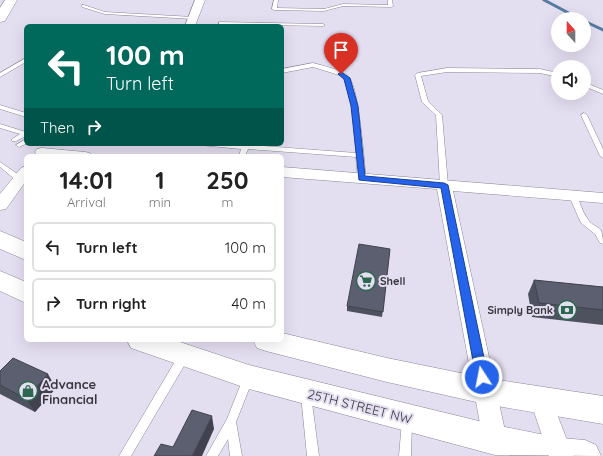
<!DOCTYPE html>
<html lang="en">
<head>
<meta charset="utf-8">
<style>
  :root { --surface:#fff; --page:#f2f2f2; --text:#222; --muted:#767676; --line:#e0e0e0 }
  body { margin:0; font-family:Quicksand,sans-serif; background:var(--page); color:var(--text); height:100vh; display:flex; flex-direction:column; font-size:15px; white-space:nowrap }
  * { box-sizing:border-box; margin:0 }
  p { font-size:13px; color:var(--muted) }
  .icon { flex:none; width:22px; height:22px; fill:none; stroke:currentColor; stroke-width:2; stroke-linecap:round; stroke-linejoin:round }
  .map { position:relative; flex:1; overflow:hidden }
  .drawer { position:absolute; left:24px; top:154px; width:260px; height:188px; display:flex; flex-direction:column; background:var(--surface); border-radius:6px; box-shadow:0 4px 16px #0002 }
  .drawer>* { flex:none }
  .guide { position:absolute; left:24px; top:24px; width:260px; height:122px; border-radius:6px; box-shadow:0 4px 16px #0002; background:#00695c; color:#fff; overflow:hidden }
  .needle { width:26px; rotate:339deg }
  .fabs { position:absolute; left:551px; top:12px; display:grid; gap:8px }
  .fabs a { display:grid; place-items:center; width:40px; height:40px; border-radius:50%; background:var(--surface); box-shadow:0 4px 16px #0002; font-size:20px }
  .pin { position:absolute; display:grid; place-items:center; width:34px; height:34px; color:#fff; margin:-41px -17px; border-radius:50% 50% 50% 0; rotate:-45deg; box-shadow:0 0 4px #0007 }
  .pin .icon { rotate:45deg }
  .me { position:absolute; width:44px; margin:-22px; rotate:349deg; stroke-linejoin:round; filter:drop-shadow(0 0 3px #0008) }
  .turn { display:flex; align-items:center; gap:14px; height:84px; padding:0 16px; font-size:18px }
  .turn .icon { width:52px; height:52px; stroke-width:2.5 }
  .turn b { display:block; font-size:28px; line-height:34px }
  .then { display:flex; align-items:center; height:38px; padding:0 16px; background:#0003; gap:8px; font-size:15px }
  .eta { display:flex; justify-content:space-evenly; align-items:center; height:68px; text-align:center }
  .eta b { font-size:24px; font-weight:700; line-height:28px }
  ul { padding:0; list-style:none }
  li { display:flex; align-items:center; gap:12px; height:50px; margin:0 8px 6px; padding:0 8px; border:2px solid var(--line); border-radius:6px }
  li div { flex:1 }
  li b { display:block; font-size:15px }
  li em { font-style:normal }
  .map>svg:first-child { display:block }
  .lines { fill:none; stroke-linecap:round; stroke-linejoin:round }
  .stream { stroke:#567ca1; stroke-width:3 }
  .lane-casing { stroke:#8c8797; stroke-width:1 }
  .street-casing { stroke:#8c8797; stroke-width:1 }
  .highway-casing { stroke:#8c8797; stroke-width:1 }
  .lane { fill:#fff; fill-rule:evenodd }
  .street { fill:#fff; fill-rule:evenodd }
  .highway { fill:#fff; fill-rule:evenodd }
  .wall { fill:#4e525f }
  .shaded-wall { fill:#40424e }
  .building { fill:#5b5f6f; stroke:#40424e }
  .route { fill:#2563eb; stroke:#184099 }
  .labels { text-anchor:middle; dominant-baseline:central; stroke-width:4; stroke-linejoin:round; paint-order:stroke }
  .poi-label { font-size:11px; font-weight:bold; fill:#38353c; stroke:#e4def1; text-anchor:start }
  .near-poi-label { font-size:13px; font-weight:bold; fill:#38353c; stroke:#e4def1; text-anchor:start }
  .near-street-label { font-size:13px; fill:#38353c; stroke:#e4def1 }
</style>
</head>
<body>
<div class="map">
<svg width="603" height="456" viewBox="0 0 603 456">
  <rect width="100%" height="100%" fill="#e4def1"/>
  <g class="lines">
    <!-- stream -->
    <g class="stream">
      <path d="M544 0 580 19"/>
      <path d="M584 21 603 30"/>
    </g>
    <defs>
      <g id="lane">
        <path d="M274 0H278L277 8 324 9 343 4 388 5V0H392L393 6 391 7 343 6 324 11 274 10 272 9Z"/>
        <path d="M84 5 105 12 193 17 195 18 193 19 105 14 82 7V5Z"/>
        <path d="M219 22 323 24 325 25 323 26 221 24H219Z"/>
        <path d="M26 58V62L0 77V73Z"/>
        <path d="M313 63C324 66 339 69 348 76 359 85 364 162 366 179L365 181H362L358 179 356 157 248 149 245 156H239L241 149 200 145 199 144H249V145L356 153 352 106 344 79 339 75 313 67 282 73V69Z"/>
        <path d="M447 68 540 69 558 73V77L540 73 447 72 421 76 428 101 442 115 448 185 444 187 440 185 436 115 422 102 415 75 418 73Z"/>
        <path d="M584 82 603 90V94L584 86Z"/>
        <path d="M0 105 26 113V117L0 109Z"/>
        <path d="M584 113 587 115 603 149V158L600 156 581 115Z"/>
        <path d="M0 124 26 132V136L16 141H12V139L20 134 0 128Z"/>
        <path d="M26 139V144L19 147 16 145Z"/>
        <path d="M0 162 22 177 26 178V182L17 181 0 167Z"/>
        <path d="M570 194H576C580 202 582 211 587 218 595 231 603 222 603 244L600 243 595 234 581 223 569 196Z"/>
        <path d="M184 352 188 353 189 356 188 359 131 456H119L180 353Z"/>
        <path d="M248 374 252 376 253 379 236 422 242 456H230L228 439 218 456H206L227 419 244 376Z"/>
        <path d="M306 390 310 392 311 395 319 456H307L301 395 302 392Z"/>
        <path d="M407 416 411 417 412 421 411 456H399L402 421 403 417Z"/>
      </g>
      <g id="street">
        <path d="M195 0H205L195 26H185Z"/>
        <path d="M42 148 85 152 90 153 92 156 37 155 35 152 37 149Z"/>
        <path d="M26 166V181L6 209 0 210V194L21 168Z"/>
        <path d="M282 167 603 193V203L453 191 507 440 503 448 495 452 487 448 483 440 437 189 282 177Z"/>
        <path d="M541 390 549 393 573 456H549L530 400 533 393Z"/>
      </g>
      <g id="highway">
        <path d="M5 0H17L5 21 0 22V8Z"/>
        <path d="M0 231 26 242V260L0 249Z"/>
        <path d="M0 271 26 282V303L0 291Z"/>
        <path d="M282 333 387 358 485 378 603 396V424L485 404 387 382 266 351 257 348 253 340H282Z"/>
        <path d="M127 340H174L249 365 495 425 560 438 585 440 596 445 601 456 495 455 249 389 131 348Z"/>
      </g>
    </defs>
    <!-- lane casing -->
    <use href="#lane" class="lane-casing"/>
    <!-- street casing -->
    <use href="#street" class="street-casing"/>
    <!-- highway casing -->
    <use href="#highway" class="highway-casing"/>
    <!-- lane -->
    <use href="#lane" class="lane"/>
    <!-- street -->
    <use href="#street" class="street"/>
    <!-- highway -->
    <use href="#highway" class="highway"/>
  </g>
  <!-- wall -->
  <g class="wall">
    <path d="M390 249 382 317 347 311V306Z"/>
    <path d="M534 280 603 287V325L532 317 528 294Z"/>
    <path d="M0 371 56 388 35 412 0 394Z"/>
  </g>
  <!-- shaded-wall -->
  <g class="shaded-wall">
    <path d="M48 374 56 388 35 412 26 399Z"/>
    <path d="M212 416 214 429 202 456H192Z"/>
  </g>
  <!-- building -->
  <g class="building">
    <path d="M359 244 390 249 383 312 347 306Z"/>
    <path d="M534 280 603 287V310L539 303Z"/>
    <path d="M13 358 48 374 26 399 0 385V371Z"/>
    <path d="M192 410 212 416 192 456H154L161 444 173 447Z"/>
  </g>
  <!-- route -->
  <path class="route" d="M341 72 350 78 358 106 365 176 444 183 448 185 488 377 486 380 482 382 478 380 476 377 441 188 359 180 351 106 344 79 338 74Z"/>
  <!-- icons -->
  <defs>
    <symbol id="supermarket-ring" viewBox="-11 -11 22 22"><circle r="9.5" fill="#e4def1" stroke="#2e6750" stroke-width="1.5"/><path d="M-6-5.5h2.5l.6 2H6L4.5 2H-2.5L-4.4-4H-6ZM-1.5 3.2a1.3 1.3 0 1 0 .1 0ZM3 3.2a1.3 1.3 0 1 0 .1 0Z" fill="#2e6750"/></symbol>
    <symbol id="bank-ring" viewBox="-11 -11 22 22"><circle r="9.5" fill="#e4def1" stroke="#2e6750" stroke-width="1.5"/><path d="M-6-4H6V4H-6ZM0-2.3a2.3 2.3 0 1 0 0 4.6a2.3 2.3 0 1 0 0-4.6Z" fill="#2e6750"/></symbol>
    <symbol id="shop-ring" viewBox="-11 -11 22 22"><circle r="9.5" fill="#e4def1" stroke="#2e6750" stroke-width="1.5"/><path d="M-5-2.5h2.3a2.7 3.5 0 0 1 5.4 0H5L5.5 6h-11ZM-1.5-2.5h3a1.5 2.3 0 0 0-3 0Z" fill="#2e6750"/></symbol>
  </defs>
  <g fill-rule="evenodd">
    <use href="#supermarket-ring" x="355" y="270" width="22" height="22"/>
    <use href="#bank-ring" x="556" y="299" width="22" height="22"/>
    <use href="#shop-ring" x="17" y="380" width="22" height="22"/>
  </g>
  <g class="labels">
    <!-- poi labels -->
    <g class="poi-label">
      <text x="380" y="281">Shell</text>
      <text x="553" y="310" text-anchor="end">Simply Bank</text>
    </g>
    <!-- near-poi labels -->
    <g class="near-poi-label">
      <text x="42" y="384">Advance<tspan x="42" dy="15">Financial</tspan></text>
    </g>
    <!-- near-street labels -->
    <g class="near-street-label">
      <text transform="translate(360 406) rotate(14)">25TH STREET NW</text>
    </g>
  </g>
</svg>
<div class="fabs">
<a><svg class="needle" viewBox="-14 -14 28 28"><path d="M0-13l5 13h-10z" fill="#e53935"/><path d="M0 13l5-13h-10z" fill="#767676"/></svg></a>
<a><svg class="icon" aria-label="sound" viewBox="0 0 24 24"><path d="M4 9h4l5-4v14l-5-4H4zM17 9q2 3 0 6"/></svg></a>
</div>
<div class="pin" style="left:341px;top:74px;background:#d93025"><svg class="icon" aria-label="arrive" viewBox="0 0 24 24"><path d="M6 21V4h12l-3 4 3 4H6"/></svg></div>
<svg class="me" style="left:482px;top:377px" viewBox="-20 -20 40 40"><circle r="17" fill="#2563eb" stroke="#fff" stroke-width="3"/><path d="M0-11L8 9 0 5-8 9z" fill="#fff"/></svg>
<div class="guide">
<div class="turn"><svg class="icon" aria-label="left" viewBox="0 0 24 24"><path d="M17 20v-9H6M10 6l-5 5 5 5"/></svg><div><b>100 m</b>Turn left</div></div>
<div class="then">Then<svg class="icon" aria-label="right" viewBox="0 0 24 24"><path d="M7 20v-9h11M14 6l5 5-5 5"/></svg></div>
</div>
<section class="drawer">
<div class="eta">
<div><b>14:01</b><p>Arrival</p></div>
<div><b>1</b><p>min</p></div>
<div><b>250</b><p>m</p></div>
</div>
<ul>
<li><svg class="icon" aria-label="left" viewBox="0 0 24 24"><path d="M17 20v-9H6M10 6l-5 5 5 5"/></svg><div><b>Turn left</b></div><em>100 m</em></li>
<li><svg class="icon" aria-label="right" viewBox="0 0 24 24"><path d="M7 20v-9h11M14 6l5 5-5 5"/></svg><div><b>Turn right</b></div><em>40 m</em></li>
</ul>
</section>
</div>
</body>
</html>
